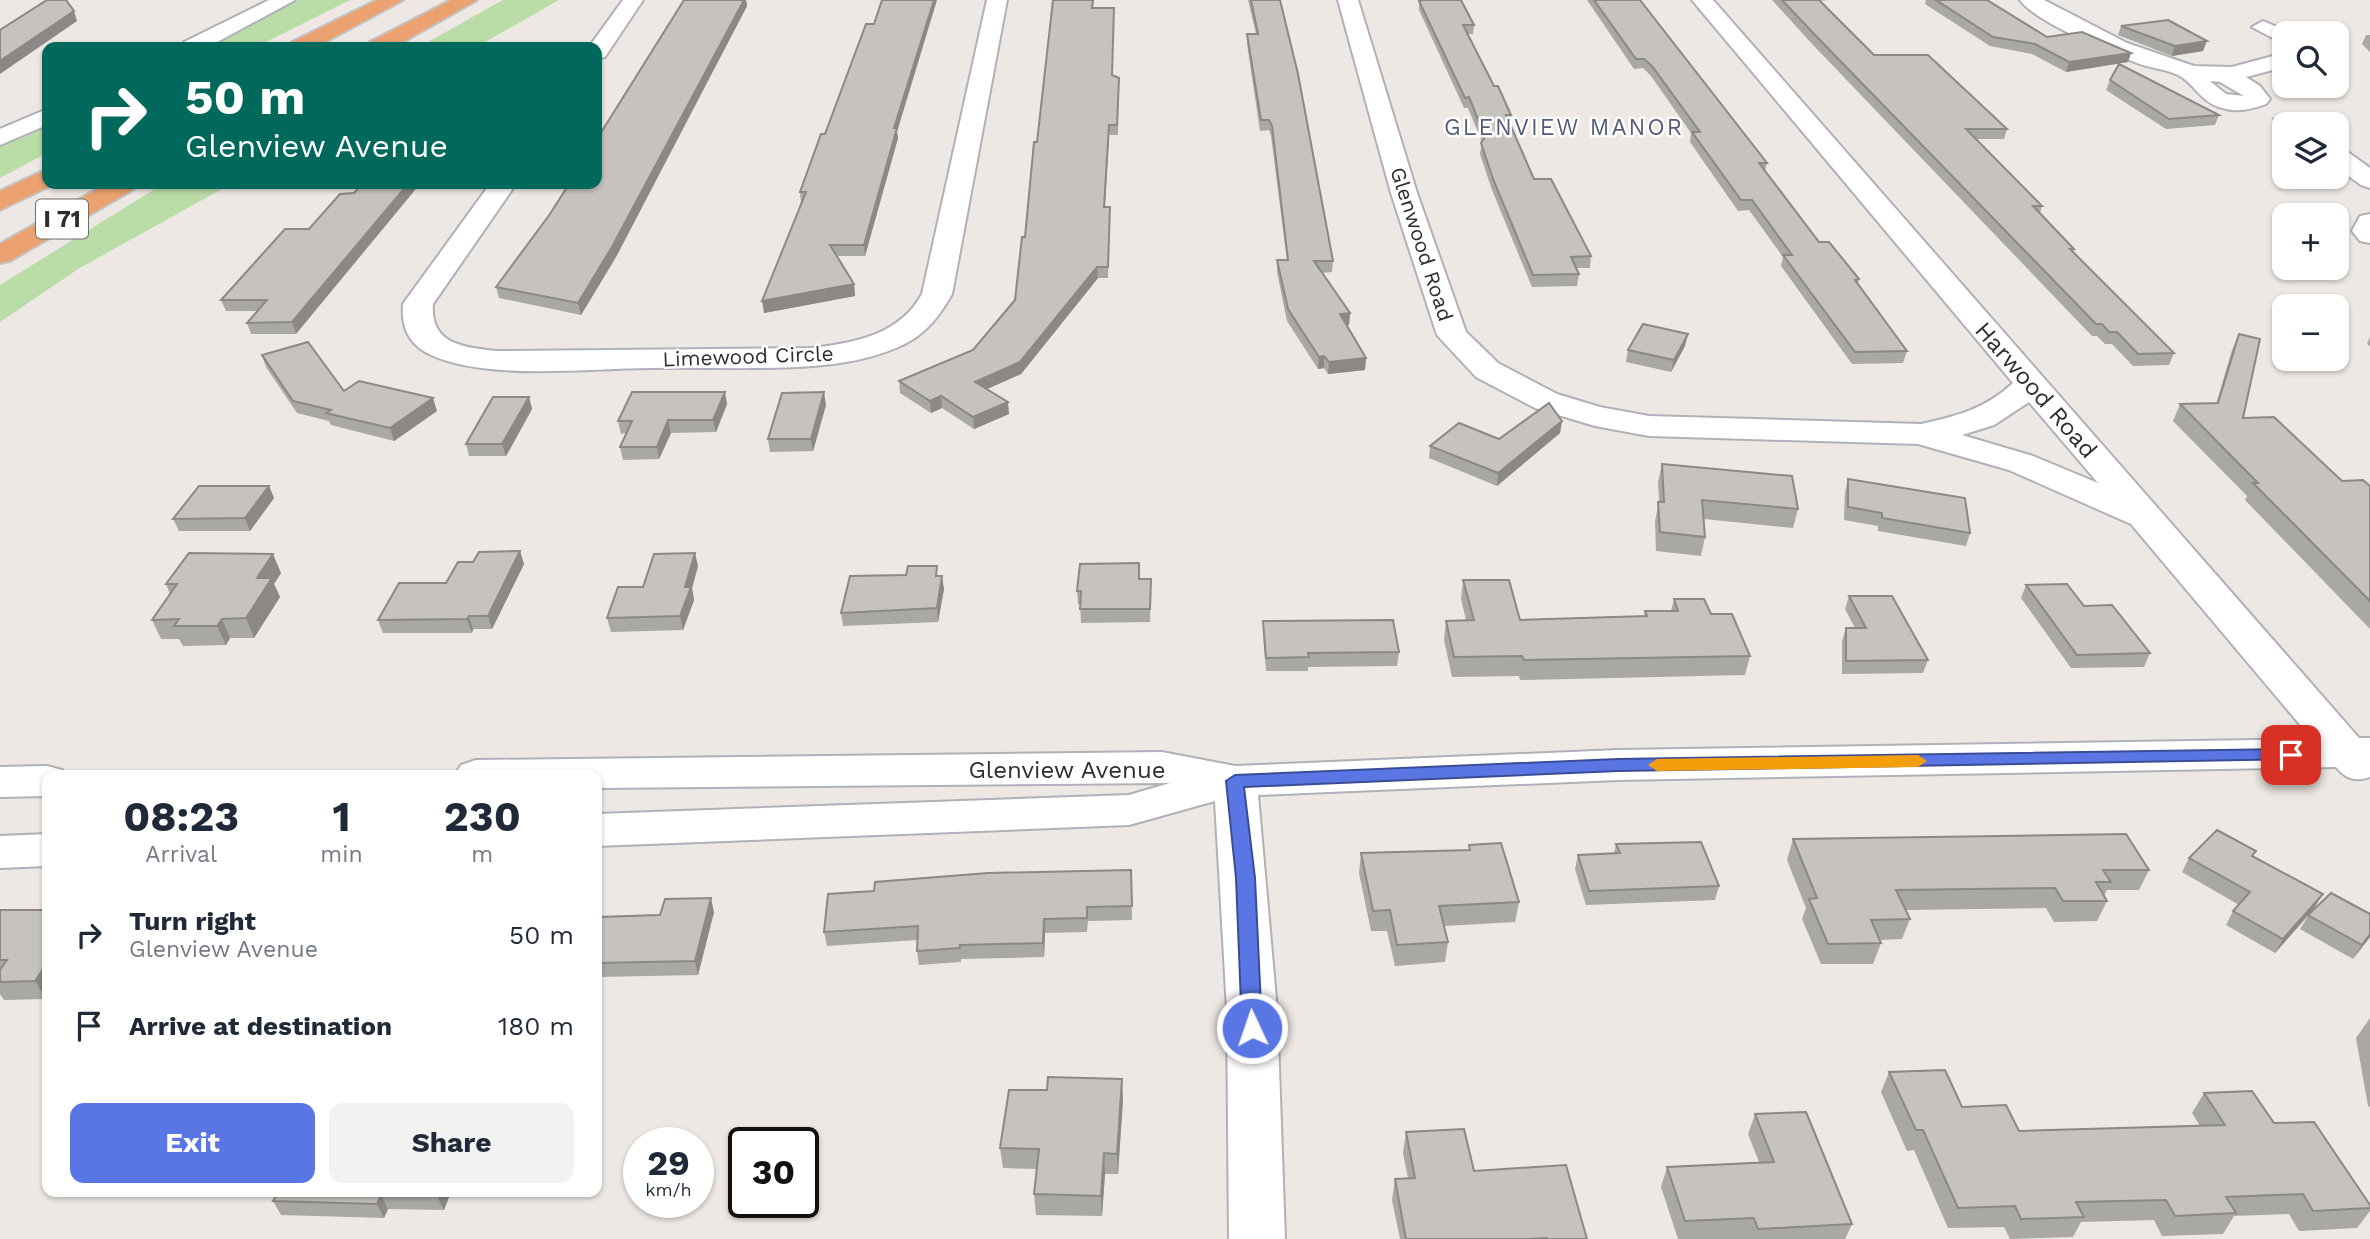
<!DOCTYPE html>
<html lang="en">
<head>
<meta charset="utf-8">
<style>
  :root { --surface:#fff; --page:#f2f2f3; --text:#1f2937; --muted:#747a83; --accent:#5976e4 }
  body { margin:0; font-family:"Work Sans",sans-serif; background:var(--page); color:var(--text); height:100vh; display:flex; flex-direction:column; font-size:26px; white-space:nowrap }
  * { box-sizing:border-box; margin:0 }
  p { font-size:23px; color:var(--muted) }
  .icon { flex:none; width:38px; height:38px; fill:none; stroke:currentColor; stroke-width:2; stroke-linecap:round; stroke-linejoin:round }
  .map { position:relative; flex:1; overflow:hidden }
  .side { position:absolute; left:42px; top:770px; width:560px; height:427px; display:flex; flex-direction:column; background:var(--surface); border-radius:14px; box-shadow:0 2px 5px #0004 }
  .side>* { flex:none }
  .top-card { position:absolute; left:42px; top:42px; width:560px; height:147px; border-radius:14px; box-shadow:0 2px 5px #0004; background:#00695c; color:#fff; overflow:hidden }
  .buttons { position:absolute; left:2272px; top:21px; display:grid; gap:14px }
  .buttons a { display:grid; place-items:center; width:77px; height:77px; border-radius:14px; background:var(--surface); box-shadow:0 2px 5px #0004; font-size:35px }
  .speed { position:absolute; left:623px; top:1127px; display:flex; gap:14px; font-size:35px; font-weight:700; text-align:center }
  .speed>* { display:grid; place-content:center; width:91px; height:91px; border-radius:50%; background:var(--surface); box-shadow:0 2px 5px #0004; line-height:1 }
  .speed small { font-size:18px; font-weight:400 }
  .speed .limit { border:4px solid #111; border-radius:10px; background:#fff; color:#111 }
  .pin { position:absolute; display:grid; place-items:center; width:60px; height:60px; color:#fff; margin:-30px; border-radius:14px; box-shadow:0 4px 10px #0006 }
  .me { position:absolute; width:77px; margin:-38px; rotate:357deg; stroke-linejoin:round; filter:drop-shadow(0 0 5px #0008) }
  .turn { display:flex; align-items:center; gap:24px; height:147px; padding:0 28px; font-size:32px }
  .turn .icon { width:91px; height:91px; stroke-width:2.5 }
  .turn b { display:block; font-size:49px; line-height:60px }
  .eta { display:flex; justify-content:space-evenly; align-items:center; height:119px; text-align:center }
  .eta b { font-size:42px; font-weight:700; line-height:49px }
  .primary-button { display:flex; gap:14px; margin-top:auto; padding:14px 28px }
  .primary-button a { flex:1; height:80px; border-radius:14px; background:var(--accent); color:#fff; font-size:28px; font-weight:700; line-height:80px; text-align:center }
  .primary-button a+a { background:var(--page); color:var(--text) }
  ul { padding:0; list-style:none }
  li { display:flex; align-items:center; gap:21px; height:91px; padding:0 28px }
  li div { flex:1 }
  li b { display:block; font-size:26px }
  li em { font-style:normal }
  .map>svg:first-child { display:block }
  .green { fill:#badca7 }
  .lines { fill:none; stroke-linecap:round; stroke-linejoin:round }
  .minor-casing { stroke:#afb1b8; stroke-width:4 }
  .motorway-casing { stroke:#c4c4c4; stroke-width:4 }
  .path { stroke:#c4c4c4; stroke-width:2.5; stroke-dasharray:3.5 2; stroke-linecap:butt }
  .minor { fill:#fff; fill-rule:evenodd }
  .motorway { fill:#eba270; fill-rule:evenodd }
  .wall { fill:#aaa8a3 }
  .shaded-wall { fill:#8b8885 }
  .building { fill:#c6c3be; stroke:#8b8885; stroke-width:2 }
  .route { fill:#5976e4; stroke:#3a4d94; stroke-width:2 }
  .slow { fill:#f59e0b }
  .labels { text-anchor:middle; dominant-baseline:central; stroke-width:5; stroke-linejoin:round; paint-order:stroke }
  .far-street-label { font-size:21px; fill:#2e2e2e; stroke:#fff }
  .far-quarter-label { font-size:23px; letter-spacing:2px; fill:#535b7a; stroke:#fff }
  .shield { fill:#fff; stroke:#6d6d6d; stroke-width:2 }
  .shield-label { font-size:23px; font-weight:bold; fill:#2e2e2e }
  .street-label { font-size:24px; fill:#2e2e2e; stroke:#fff }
</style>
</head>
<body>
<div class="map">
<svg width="2370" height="1239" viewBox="0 0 2370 1239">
  <rect width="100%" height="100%" fill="#ede8e3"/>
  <!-- green -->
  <g class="green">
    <path d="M299 0H350L256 47H202Z"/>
    <path d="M503 0H559L476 47H419Z"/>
    <path d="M47 122V153L0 178V144Z"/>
    <path d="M163 184H231L78 269 0 322V285Z"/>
  </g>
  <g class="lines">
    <defs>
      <g id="minor">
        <path d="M269 0H295L208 47H181L184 42Z"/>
        <path d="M623 0H643L605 57 597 59V47H589Z"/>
        <path d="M987 0H1007L952 294C938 319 923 337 896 348 870 359 840 364 813 366 760 370 706 367 653 368 590 368 488 381 431 355 409 345 401 327 403 304L490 184H516L433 304C430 345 464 347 497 351L811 348C854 343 900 335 922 294Z"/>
        <path d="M1338 0H1358L1417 193 1466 332 1498 363 1557 394 1600 407 1649 416 1921 424C1957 416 1985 409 2013 383L1692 0H1713L2359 738H2370V777C2355 782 2346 779 2336 767L1618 780 1258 795 1277 1010 1285 1239H1229L1227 1010 1215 801 1129 825 597 846V814L1129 795 1170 783 597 788V775H455L461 765 476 760 1162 752 1235 766 1618 750 2312 739 2131 524 2009 470 1918 444 1649 436 1595 426 1535 408 1476 377 1437 335 1391 193ZM2029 402 2098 483 2033 456 1962 435 1994 425Z"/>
        <path d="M2020 0H2044L2127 43 2194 66 2232 67 2284 53V67L2246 77 2260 86 2270 99 2266 104C2250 110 2236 113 2219 107 2200 101 2193 82 2178 75 2166 69 2150 68 2137 63 2111 53 2034 21 2020 0ZM2210 81 2220 82 2244 96 2226 94Z"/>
        <path d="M2263 21 2291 33H2284V44L2252 27Z"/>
        <path d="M47 109V125L0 145V129Z"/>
        <path d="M2336 148 2345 150 2370 168V188L2361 185 2336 167Z"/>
        <path d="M2370 214V243L2360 241 2352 231 2360 216Z"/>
        <path d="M47 766 62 770 65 775H47V796L0 797V767Z"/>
        <path d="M47 834V866L0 868V836Z"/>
      </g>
      <g id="motorway">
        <path d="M377 0H403L316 47H289L292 42Z"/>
        <path d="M451 0H477L394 47H367L370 42Z"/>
        <path d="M47 169V184H54L0 210V191Z"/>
        <path d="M106 184H138L134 189 10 261 0 263V244Z"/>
      </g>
    </defs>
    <!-- minor casing -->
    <use href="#minor" class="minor-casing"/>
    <!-- motorway casing -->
    <use href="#motorway" class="motorway-casing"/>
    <!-- path -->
    <path class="path" d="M2272 118 2284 124"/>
    <!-- minor -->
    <use href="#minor" class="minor"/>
    <!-- motorway -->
    <use href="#motorway" class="motorway"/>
  </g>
  <!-- wall -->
  <g class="wall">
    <path d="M684 0H746L747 6 616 257 581 315 499 298 496 287 550 214Z"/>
    <path d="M1053 0H1094L1093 8 1113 75 1119 78 1118 135H1109L1105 207H1110L1108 278H1098L1021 374 987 389 1009 414 974 429 942 408 931 413 900 393 899 381 973 350 1015 300 1025 237 1037 142Z"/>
    <path d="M1248 0H1280L1333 261 1332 272 1322 273 1350 313 1349 325H1346L1366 358 1365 370 1328 374 1324 368 1318 369 1287 321 1277 272V260H1287L1271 136 1269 130 1260 131 1247 44V34H1256Z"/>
    <path d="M1418 0H1461L1474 25 1473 34H1468L1494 86 1511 115 1509 124 1534 179 1591 256 1590 268H1576L1579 274 1577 286 1532 287 1492 190 1480 154 1482 142 1468 108H1464L1419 10V3Z"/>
    <path d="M1587 0H1640L1767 163 1765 171 1819 242 1859 279 1858 284 1907 351 1903 363 1852 364 1781 266 1783 257 1749 210 1738 211 1690 142 1691 133 1651 76 1643 68 1634 69Z"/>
    <path d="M1772 0H1828L1820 1 1874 55 2007 129 2004 139H1976L2042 206 2040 213 2074 249 2073 252 2174 353 2169 365 2133 366 2112 344H2105L2097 336H2092L1814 46Z"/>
    <path d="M1926 0H1987L2047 37 2131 53 2128 62 2066 72 2032 54 1990 46 1925 4Z"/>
    <path d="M2121 26 2203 51 2172 56 2118 35Z"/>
    <path d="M2366 35H2370V52L2362 44Z"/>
    <path d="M2110 80 2219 115 2215 125 2166 129 2106 90Z"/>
    <path d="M897 132 898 138 865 256H837L854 284 855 296 764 313 801 203 800 192Z"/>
    <path d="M285 229 296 334H251L247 323 257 311H226L221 300Z"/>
    <path d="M2239 334 2243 418 2342 481 2370 486V629L2245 500 2247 496 2173 421 2180 404H2216L2232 350Z"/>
    <path d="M2370 337V346L2367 344Z"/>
    <path d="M1685 346 1671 372 1626 362 1628 350Z"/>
    <path d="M262 355 344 391 437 411 394 441 331 425 329 421 297 413 266 367Z"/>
    <path d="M529 397 532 409 506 456H469L466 444Z"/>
    <path d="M727 404 716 432 671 433 659 459 623 460 620 447 626 433 621 434 618 421Z"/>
    <path d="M826 405 813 451 770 452 768 439Z"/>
    <path d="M1562 421 1560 433 1497 486 1429 458 1430 446 1499 439Z"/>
    <path d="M1662 464 1798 509 1793 528 1704 519 1705 537 1701 556 1656 551 1655 521 1659 502 1658 482Z"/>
    <path d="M1848 479 1970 533 1966 546 1878 531V526L1844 520 1845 492Z"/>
    <path d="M269 486 274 498 250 531H179L173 519Z"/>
    <path d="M473 562 524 564 492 629H473L472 633H383L378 620 446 583Z"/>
    <path d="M698 566 692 588 694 600 683 630 611 632 607 618 643 587Z"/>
    <path d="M281 573 274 584 280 597 254 638H230L226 645 183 646 179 639H161L152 620 170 594 166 584Z"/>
    <path d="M938 576 944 589 938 622 843 626 841 613Z"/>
    <path d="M1140 579H1151L1150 622 1081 623 1080 604H1078L1077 591Z"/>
    <path d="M1463 580 1520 620 1644 616 1645 611H1671L1674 599 1711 614 1750 656 1745 675 1520 680 1519 676 1452 677 1444 640 1446 621 1466 620 1461 599Z"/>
    <path d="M2026 585 2084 606 2150 653 2144 667 2071 668 2021 598Z"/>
    <path d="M1849 596 1928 660 1923 673 1842 674V641L1846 628H1855L1845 609Z"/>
    <path d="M1263 621 1399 652 1397 666 1308 667V671H1266L1263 634Z"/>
    <path d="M1793 839 2149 870 2139 890H2107L2104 896 2107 901 2097 921 2054 922 2046 908 1906 910 1910 919 1902 939 1880 940 1881 943 1873 964H1821L1802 919 1806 908 1787 860Z"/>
    <path d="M1616 844 1719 886 1715 900 1586 905 1575 869 1578 855 1614 854Z"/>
    <path d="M1469 845 1519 902 1515 922 1444 926 1448 942 1445 962 1395 966 1387 931H1371L1359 873 1361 853 1469 850Z"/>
    <path d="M2253 857 2323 894 2314 908 2310 914H2370V937L2353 959 2300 929 2308 916 2275 953 2226 925 2233 911 2239 905 2182 872 2189 858Z"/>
    <path d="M1131 870 1132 920 1088 921 1087 932 1045 933 1044 957 961 959V962L919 965 917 951V940L827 946 824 932 874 891Z"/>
    <path d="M0 910 46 999 4 1000 0 994Z"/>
    <path d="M714 912 698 975 597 977V917Z"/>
    <path d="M2370 1018V1107L2368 1106 2356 1038Z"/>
    <path d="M1889 1072 1962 1107 2019 1131 2200 1126 2192 1113 2204 1093 2274 1123 2370 1205V1211L2357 1228 2299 1231 2289 1214 2234 1216 2223 1234 2162 1236 2154 1220 2081 1222 2073 1237 2010 1239 2004 1227 1948 1228 1914 1150 1907 1151 1881 1092Z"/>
    <path d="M1123 1099 1118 1174H1105L1102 1216 1036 1215 1034 1194 1037 1169 1003 1168 1000 1148Z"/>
    <path d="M1755 1114 1852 1224 1845 1239H1678L1661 1187 1667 1167 1759 1162 1748 1134Z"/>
    <path d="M1406 1132 1474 1171 1587 1239H1400L1392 1200 1395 1179 1408 1178 1403 1153Z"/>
    <path d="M278 1192H451L444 1210 388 1209 384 1218 281 1215 273 1201Z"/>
  </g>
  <!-- shaded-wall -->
  <g class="shaded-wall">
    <path d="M744 0H746L747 6 616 257 581 315 578 303Z"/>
    <path d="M934 0H937L897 132 898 138 865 256 864 245 894 128Z"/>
    <path d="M74 11 77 21 0 74V61Z"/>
    <path d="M2207 41 2203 51 2172 56 2175 46Z"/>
    <path d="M2131 53 2128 62 2066 72 2069 62Z"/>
    <path d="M1109 125V135L1104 218V207Z"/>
    <path d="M408 184H420L296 334 292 322Z"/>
    <path d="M1097 267 1098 278 1021 374 976 394 975 382Z"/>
    <path d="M854 284 855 296 764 313 762 301Z"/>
    <path d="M1350 313 1349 325 1339 326 1340 314Z"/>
    <path d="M1688 334 1685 346 1671 372 1674 360Z"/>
    <path d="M1324 356V368L1318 369 1319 357Z"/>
    <path d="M1366 358 1365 370 1328 374 1329 362Z"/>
    <path d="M725 392 727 404 716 432 713 420Z"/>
    <path d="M824 392 826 405 813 451 811 439Z"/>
    <path d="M941 396 942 408 931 413 930 401Z"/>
    <path d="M529 397 532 409 506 456 502 444Z"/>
    <path d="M433 398 437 411 394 441 390 428Z"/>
    <path d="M1008 402 1009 414 974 429 973 417Z"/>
    <path d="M668 420 671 433 659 459 657 447Z"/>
    <path d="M1562 421 1560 433 1497 486 1498 473Z"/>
    <path d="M269 486 274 498 250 531 245 518Z"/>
    <path d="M520 551 524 564 492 629 488 616Z"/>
    <path d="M695 553 698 566 692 588 694 600 683 630 680 616 685 587Z"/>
    <path d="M273 554 281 573 274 584 280 597 254 638 246 618 257 578Z"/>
    <path d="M942 576 944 589 938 622 937 608Z"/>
    <path d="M469 616 473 629 472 633 467 619Z"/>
    <path d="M222 619 230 638 226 645 217 626Z"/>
    <path d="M2323 894 2314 908 2275 953 2283 939Z"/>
    <path d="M711 898 714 912 698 975 695 961Z"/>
    <path d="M1044 919 1045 933 1044 957 1043 943Z"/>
    <path d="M2370 934V937L2353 959 2362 945Z"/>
    <path d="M47 963V998L46 999 35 981Z"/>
    <path d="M1122 1079 1123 1099 1118 1174 1117 1154Z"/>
    <path d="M1104 1153 1105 1174 1102 1216 1101 1196Z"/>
    <path d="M439 1192H451L444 1210 437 1196Z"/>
    <path d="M381 1195 388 1209 384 1218 377 1204Z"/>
  </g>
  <!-- building -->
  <g class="building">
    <path d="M47 0H66L74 11 0 61V30Z"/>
    <path d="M684 0H744L613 245 578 303 496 287 550 214 569 184H597V139Z"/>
    <path d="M882 0H934L894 128H897L864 245H830L854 284 762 301 806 192H800L821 134H825L866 24H874Z"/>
    <path d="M1053 0H1093L1092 8H1114L1112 75 1119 78 1117 125H1109L1104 207H1110L1108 267H1097L1020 362 975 382 1008 402 973 417 941 396 930 401 899 381 973 350 1015 300 1022 237H1025L1034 142H1037Z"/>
    <path d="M1251 0H1280L1298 74 1333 261H1314L1350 313 1340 314 1366 358 1329 362 1324 356 1319 357 1288 309 1277 260H1288L1272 126 1269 120H1261L1247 34H1258Z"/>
    <path d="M1423 0H1461L1474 25H1463L1494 86H1498L1511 115H1506L1534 179H1551L1591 256 1571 257 1579 274 1533 275 1493 179 1481 143 1485 137 1469 97 1465 98 1419 1Z"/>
    <path d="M1594 0H1640L1767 163H1759L1819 242H1829L1859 279 1855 280 1907 351 1855 352 1783 255H1792L1752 200H1741L1692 132H1700L1652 66 1644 59H1636Z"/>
    <path d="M1782 0H1819L1874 55H1928L2007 129H1966L2042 206H2033L2074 249H2070L2174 353 2138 354 2117 332H2109L2102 324H2096L1816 36Z"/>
    <path d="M1936 0H1987L2047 37 2082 32 2131 53 2069 62 2035 44 1993 37Z"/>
    <path d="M2168 20 2207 41 2175 46 2121 26Z"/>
    <path d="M2119 64 2219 115 2169 119 2110 80Z"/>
    <path d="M362 184H408L292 322 247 323 267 300H221L285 229H309L340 194 354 193Z"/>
    <path d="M1643 324 1688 334 1674 360 1628 350Z"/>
    <path d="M2239 334 2260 339 2243 418 2274 417 2342 481 2363 480 2370 486V601L2253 483H2258L2180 404 2218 403Z"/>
    <path d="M308 342 344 391 359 381 433 398 390 428 326 413 331 410 293 401 262 355Z"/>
    <path d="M632 392H725L713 420H668L657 447H620L632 421H618Z"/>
    <path d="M824 392 811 439H768L782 393Z"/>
    <path d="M493 397H529L502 444H466Z"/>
    <path d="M1549 403 1562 421 1498 473 1430 446 1459 423 1499 439Z"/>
    <path d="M1662 464 1792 476 1798 509 1702 500 1705 537 1660 532 1658 502H1664Z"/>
    <path d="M1848 479 1965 498 1970 533 1882 518V513L1848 507Z"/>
    <path d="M199 486H269L245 518 173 519Z"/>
    <path d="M520 551 488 616H469L467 619 378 620 399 583H446L458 562H473L479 552Z"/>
    <path d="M189 553 273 554 257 578H272L246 618 222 619 217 626H174L179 619 152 620 177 584H166Z"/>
    <path d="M695 553 685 587H691L680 616 607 618 618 587H643L654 554Z"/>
    <path d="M1139 563V579H1151L1150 609H1080L1081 591H1077L1080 564Z"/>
    <path d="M908 566H937L936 576H942L937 608 841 613 850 576 906 575Z"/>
    <path d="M1463 580H1509L1520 620 1647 616 1645 611H1678L1674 599H1704L1711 614H1732L1750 656 1524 660 1522 656 1454 657 1446 621 1474 620Z"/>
    <path d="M2067 584 2084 606 2112 605 2150 653 2077 655 2026 585Z"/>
    <path d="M1849 596H1892L1928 660 1846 661V628H1866Z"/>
    <path d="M1393 620 1399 652 1308 653 1309 657 1266 658 1263 621Z"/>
    <path d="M2217 830 2256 851 2252 856 2323 894 2283 939 2233 911 2250 892 2189 858Z"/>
    <path d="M2126 834 2149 870H2103L2111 882H2096L2107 901H2063L2055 888 1896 890 1910 919 1871 920 1881 943 1828 944 1809 899 1817 898 1793 839Z"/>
    <path d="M1701 842 1719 886 1589 891 1578 855 1620 853 1616 844Z"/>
    <path d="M1501 843 1519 902 1439 906 1448 942 1397 945 1390 910 1373 911 1361 853 1470 850 1469 845Z"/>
    <path d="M1131 870 1132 906 1087 907V918L1044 919 1043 943 960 945V948L917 951 918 926 824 932 828 894 874 891 875 882 988 873Z"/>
    <path d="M2331 893 2370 914V934L2362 945 2308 915Z"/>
    <path d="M711 898 695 961 597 963V917L660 915 665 899Z"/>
    <path d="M0 910H47V963L35 981 0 982V970L7 960H0Z"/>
    <path d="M1945 1070 1962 1107 2006 1105 2019 1131 2225 1125 2204 1093 2252 1091 2274 1123 2314 1122 2370 1205V1208L2313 1211 2303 1194 2226 1197 2236 1213 2175 1216 2166 1200 2076 1202 2084 1217 2021 1219 2015 1206 1958 1208 1923 1130H1916L1889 1072Z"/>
    <path d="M1048 1077 1122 1079 1117 1154 1104 1153 1101 1196 1034 1194 1039 1149 1000 1148 1009 1090H1047Z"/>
    <path d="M1806 1112 1852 1224 1758 1229 1754 1218 1685 1221 1667 1167 1774 1162 1755 1114Z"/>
    <path d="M1464 1129 1474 1171 1566 1165 1587 1239H1547V1238L1526 1239H1406L1395 1179 1415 1178 1406 1132Z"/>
    <path d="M278 1192H439L437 1196 381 1195 377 1204 273 1201Z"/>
  </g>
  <!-- route -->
  <path class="route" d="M2291 749 2297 751 2300 755 2297 759 1618 771 1244 787 1255 878 1262 1028 1259 1034H1245L1242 1028 1236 878 1226 781 1235 775 1618 759Z"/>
  <!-- slow -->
  <path class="slow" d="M1918 755 1927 761 1918 767 1657 771 1648 765 1657 759Z"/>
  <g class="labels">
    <!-- far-street labels -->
    <g class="far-street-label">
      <text transform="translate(1422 244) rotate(72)">Glenwood Road</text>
      <text transform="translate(748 356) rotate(-2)">Limewood Circle</text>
    </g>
    <!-- far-quarter labels -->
    <g class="far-quarter-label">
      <text x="1564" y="127">GLENVIEW MANOR</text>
    </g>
    <!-- shield labels -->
    <rect class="shield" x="36" y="199.5" width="52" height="39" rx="5"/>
    <g class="shield-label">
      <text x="62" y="219">I 71</text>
    </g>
    <!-- street labels -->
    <g class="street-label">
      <text transform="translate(2036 390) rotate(49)">Harwood Road</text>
      <text x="1067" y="770">Glenview Avenue</text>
    </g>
  </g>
</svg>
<div class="buttons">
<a><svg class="icon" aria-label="search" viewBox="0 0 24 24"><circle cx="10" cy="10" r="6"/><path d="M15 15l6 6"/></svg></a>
<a><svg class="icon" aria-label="layers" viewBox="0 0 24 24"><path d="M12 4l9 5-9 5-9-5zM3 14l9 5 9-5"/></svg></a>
<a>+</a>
<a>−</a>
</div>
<div class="speed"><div>29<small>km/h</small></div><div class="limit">30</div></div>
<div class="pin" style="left:2291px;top:755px;background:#d93025"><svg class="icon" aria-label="arrive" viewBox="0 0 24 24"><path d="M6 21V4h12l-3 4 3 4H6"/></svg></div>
<svg class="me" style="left:1252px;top:1028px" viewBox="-20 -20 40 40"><circle r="17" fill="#5976e4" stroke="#fff" stroke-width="3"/><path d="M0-11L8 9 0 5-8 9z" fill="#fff"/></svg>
<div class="top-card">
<div class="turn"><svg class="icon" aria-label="right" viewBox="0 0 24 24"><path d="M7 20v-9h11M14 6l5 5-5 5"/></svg><div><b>50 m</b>Glenview Avenue</div></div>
</div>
<section class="side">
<div class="eta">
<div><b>08:23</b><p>Arrival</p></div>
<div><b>1</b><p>min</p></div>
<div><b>230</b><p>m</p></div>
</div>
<ul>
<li><svg class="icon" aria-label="right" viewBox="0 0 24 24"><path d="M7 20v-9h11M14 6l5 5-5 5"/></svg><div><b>Turn right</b><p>Glenview Avenue</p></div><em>50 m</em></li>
<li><svg class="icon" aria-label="arrive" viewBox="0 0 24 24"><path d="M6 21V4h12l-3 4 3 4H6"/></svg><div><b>Arrive at destination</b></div><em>180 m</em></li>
</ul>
<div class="primary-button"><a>Exit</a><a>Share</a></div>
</section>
</div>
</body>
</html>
